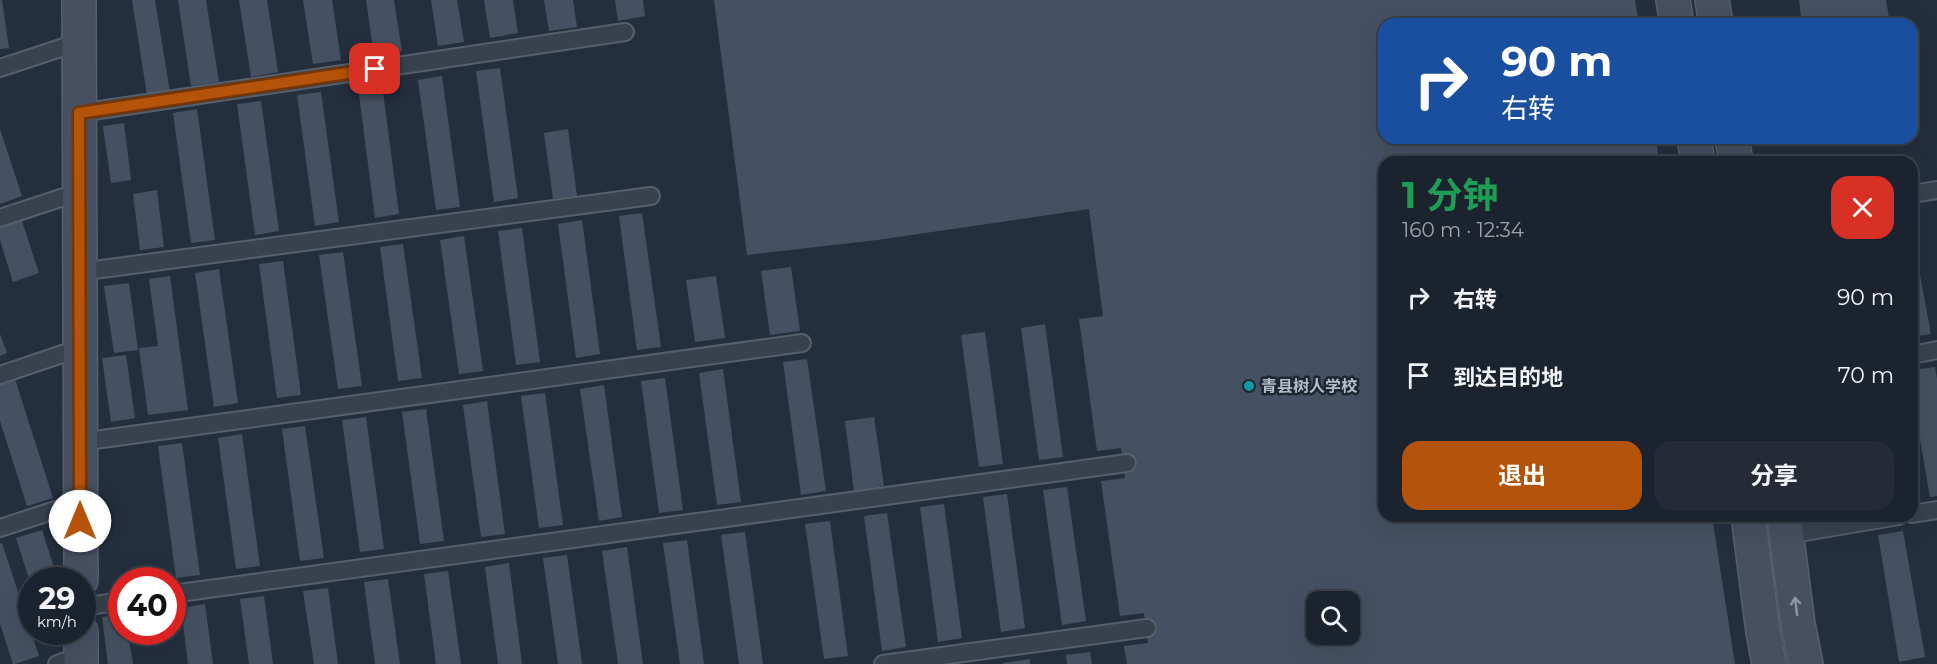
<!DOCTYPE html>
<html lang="zh">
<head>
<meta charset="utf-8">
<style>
  :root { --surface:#1b232e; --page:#242b36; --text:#f1f3f6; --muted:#a0a4aa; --line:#39404a; --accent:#b45309 }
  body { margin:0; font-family:Montserrat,"Noto Sans SC",sans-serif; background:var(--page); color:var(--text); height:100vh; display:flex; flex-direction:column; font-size:22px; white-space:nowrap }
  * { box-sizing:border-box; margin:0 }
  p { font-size:20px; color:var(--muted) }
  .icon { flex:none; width:33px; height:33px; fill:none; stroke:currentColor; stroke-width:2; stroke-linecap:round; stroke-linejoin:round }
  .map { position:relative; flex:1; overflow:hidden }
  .details { position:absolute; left:1378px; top:156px; width:540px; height:366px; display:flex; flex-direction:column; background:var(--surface); border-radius:18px; box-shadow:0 6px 24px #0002,0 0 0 2px var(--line) }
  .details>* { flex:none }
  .guide { position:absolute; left:1378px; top:18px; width:540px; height:126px; border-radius:18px; box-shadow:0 6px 24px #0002,0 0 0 2px var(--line); background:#1a4fa0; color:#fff; overflow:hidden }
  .controls { position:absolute; left:1306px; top:591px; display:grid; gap:12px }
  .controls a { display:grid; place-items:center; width:54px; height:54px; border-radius:12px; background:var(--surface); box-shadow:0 6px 24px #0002,0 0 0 2px var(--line); font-size:30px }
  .speed { position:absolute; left:18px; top:567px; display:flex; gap:12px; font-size:30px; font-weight:700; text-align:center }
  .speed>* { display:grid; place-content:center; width:78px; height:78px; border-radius:50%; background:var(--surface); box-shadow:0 6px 24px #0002,0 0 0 2px var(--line); line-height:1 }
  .speed small { font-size:15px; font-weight:400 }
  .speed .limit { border:9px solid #d22; background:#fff; color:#111 }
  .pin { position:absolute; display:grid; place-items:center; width:51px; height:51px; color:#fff; margin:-26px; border-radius:12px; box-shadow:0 3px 9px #0006 }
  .me { position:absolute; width:66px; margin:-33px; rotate:0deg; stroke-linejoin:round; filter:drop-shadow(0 0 4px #0008) }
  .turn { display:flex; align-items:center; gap:21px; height:126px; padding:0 24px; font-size:27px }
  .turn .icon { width:78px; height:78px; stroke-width:2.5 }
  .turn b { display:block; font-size:42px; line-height:51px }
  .round { display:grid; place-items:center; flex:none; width:63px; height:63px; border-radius:18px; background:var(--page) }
  .summary { display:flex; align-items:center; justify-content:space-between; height:102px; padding:0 24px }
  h1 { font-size:36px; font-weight:700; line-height:45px; color:#1e9e55 }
  .action { display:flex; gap:12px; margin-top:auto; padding:12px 24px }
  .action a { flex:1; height:69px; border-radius:18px; background:var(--accent); color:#fff; font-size:24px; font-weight:700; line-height:69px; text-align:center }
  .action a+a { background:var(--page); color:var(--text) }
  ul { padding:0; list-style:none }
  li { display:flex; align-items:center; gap:18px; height:78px; padding:0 24px }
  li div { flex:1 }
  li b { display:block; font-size:22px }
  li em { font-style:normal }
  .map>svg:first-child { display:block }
  .building { fill:#455162; fill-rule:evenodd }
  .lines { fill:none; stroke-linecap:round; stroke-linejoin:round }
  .lane-casing { stroke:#565f6c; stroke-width:20 }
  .secondary-casing { stroke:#565f6c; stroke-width:36 }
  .lane { stroke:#38414e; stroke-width:16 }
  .secondary { stroke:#465061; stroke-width:33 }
  .oneway { stroke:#8e96a5 }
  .route-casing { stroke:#753606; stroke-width:15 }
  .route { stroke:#b45309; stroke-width:10 }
  .culture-dot { fill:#0f9aa8; stroke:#1d2633; stroke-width:2 }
  .labels { text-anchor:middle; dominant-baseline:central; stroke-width:5; stroke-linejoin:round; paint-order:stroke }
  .poi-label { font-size:16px; font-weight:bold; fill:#b4bcc9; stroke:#1d2633; text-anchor:start }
</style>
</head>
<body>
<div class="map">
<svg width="1937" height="664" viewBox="0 0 1937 664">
  <rect width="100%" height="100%" fill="#242f3e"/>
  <!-- building -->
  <g class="building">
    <path d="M0 0H2L9 48 0 49Z"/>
    <path d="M132 0H155L170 92 147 95Z"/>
    <path d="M178 0H206L219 82 191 86Z"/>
    <path d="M239 0H267L278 72 251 77Z"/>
    <path d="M303 0H332L341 60 313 64Z"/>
    <path d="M366 0H394L402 51 374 55Z"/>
    <path d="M431 0H457L464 42 438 46Z"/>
    <path d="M484 0H513L518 33 490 38Z"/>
    <path d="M544 0H573L577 27 549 31Z"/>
    <path d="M615 0H643L645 16 618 21Z"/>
    <path d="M714 0H1635L1639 24H1384V138H1656L1659 162H1384V516H1712L1735 664H1127L1124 646 1148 643 1144 613 1120 616 1101 481 1125 478 1121 448 1097 451 1079 319 1103 316 1089 209 877 240 747 255ZM1317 602H1350V634H1317Z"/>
    <path d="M1799 0H1886L1890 24H1802Z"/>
    <path d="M500 68 518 198 494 202 476 71Z"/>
    <path d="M442 76 460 207 436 210 418 80Z"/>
    <path d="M382 84 399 214 375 218 358 87Z"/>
    <path d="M321 92 339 222 315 226 297 95Z"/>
    <path d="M261 101 279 231 255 235 237 104Z"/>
    <path d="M197 109 215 240 191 243 173 113Z"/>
    <path d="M124 123 131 180 111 183 103 126Z"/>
    <path d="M0 129 22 196 0 204Z"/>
    <path d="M568 129 577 196 553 199 544 133Z"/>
    <path d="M157 190 164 247 140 250 133 194Z"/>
    <path d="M642 213 661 347 637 350 619 216Z"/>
    <path d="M582 220 600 354 576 358 558 224Z"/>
    <path d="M22 221 39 273 13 282 0 240V228Z"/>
    <path d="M522 228 540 362 516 365 498 231Z"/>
    <path d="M1912 232 1931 334 1912 337Z"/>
    <path d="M464 236 483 371 459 374 440 240Z"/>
    <path d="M403 244 422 378 398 381 380 247Z"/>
    <path d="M343 252 362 386 338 389 319 255Z"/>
    <path d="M283 261 301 395 277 398 259 264Z"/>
    <path d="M791 267 800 331 770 335 761 271Z"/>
    <path d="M219 269 238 403 214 407 195 273Z"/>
    <path d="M170 276 188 410 148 415 139 348 158 346 149 279Z"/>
    <path d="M716 276 725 338 695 342 686 280Z"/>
    <path d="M129 283 138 350 114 353 104 286Z"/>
    <path d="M1045 324 1063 457 1039 460 1021 328Z"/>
    <path d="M985 332 1003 464 979 467 961 335Z"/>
    <path d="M0 334 7 353 0 356Z"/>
    <path d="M126 355 135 418 111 422 102 358Z"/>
    <path d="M807 359 826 491 801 495 783 362Z"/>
    <path d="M1935 367 1937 379V496L1930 497 1912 393V370Z"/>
    <path d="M723 369 741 502 717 505 699 373Z"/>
    <path d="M665 378 683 510 659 513 641 381Z"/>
    <path d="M15 379 53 498 27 506 0 421V384Z"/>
    <path d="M604 385 622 517 599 521 580 389Z"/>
    <path d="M545 393 563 525 539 528 521 396Z"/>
    <path d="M487 401 505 534 481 537 463 405Z"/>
    <path d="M426 409 444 541 420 544 402 412Z"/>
    <path d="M366 417 384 549 360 552 342 420Z"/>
    <path d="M874 417 884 486 854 491 845 421Z"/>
    <path d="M305 426 324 558 300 561 282 429Z"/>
    <path d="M242 434 260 566 236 569 218 438Z"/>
    <path d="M182 443 200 575 176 578 158 446Z"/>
    <path d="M1067 487 1086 621 1062 625 1043 490Z"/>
    <path d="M1007 494 1025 628 1001 632 983 497Z"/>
    <path d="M944 504 962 638 938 642 920 507Z"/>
    <path d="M887 513 906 647 882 651 864 516Z"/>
    <path d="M830 521 848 656 824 659 805 524Z"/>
    <path d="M42 530 58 580H32L31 585 16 538Z"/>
    <path d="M1903 531 1925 657 1899 662 1878 535Z"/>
    <path d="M745 532 763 664H739L721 535Z"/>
    <path d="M687 540 704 664H680L663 543Z"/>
    <path d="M2 543 39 656 15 664H13L0 624V544Z"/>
    <path d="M627 547 643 664H618L602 551Z"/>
    <path d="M567 555 582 664H558L543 558Z"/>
    <path d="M509 563 522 664H498L485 567Z"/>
    <path d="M448 571 461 664H436L424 574Z"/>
    <path d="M388 579 400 664H375L364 582Z"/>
    <path d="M328 588 338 664H314L303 591Z"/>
    <path d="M264 596 273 664H249L240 599Z"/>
    <path d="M205 604 213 664H188L181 608Z"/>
    <path d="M122 614V632H128L133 664H108L102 617Z"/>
    <path d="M1090 652 1092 664H1067L1066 655Z"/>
    <path d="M1030 659V664H1003V663Z"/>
  </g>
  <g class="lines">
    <defs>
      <g id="lane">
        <path d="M0 68 79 42"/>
        <path d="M79 113 625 32"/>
        <path d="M1912 194 1937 190"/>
        <path d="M0 218 79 192"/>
        <path d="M79 272 651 196"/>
        <path d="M1912 355 1937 350"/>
        <path d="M0 375 80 348"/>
        <path d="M80 442 802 343"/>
        <path d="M1912 514 1937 510"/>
        <path d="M0 528 80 502"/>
        <path d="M1787 535 1899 516"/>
        <path d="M172 594 1127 463"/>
        <path d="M82 607 122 601"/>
        <path d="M57 664 81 656"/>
        <path d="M883 664 1147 628"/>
      </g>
      <g id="secondary">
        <path d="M79 0 81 580"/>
        <path d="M1673 0 1677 24"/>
        <path d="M1712 0 1716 24"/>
        <path d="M1694 138 1698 162"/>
        <path d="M1732 138 1736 162"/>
        <path d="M1748 516 1763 632 1769 664"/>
        <path d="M1784 516 1798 624 1806 664"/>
        <path d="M81 632V664"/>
      </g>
    </defs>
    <!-- lane casing -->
    <use href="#lane" class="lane-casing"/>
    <!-- secondary casing -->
    <use href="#secondary" class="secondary-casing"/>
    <!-- lane -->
    <use href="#lane" class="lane"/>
    <!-- secondary -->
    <use href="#secondary" class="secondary"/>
  </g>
  <!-- one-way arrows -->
  <defs><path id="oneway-shaft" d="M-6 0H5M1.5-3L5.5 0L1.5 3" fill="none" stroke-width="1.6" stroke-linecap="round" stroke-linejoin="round" transform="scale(1.5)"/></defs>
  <use class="oneway" href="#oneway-shaft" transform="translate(1796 606) rotate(-97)"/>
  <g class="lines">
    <defs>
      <path id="route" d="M80 521 79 113 375 69"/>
    </defs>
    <!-- route casing -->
    <use href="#route" class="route-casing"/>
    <!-- route -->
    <use href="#route" class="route"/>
  </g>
  <!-- markers -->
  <circle class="culture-dot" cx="1249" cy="386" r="6"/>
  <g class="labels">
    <!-- poi labels -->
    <g class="poi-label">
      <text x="1261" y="386">青县树人学校</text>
    </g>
  </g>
</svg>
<div class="controls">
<a><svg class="icon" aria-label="search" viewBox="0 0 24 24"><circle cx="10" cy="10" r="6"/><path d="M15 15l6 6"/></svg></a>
</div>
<div class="speed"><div>29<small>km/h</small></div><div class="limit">40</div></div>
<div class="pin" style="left:375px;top:69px;background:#d93025"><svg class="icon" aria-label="arrive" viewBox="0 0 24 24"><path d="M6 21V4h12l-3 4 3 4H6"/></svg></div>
<svg class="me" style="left:80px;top:521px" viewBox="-20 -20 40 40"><circle r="19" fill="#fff"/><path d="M0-13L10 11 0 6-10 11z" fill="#b45309"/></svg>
<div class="guide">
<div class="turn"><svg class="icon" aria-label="right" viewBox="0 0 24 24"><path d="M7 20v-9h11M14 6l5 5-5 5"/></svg><div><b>90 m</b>右转</div></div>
</div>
<section class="details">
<div class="summary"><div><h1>1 分钟</h1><p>160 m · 12:34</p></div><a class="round" style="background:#d93025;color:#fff"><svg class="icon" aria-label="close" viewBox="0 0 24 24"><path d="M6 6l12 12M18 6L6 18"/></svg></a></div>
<ul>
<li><svg class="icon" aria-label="right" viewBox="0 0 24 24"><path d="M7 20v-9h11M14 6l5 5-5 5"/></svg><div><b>右转</b></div><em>90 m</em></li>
<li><svg class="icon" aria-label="arrive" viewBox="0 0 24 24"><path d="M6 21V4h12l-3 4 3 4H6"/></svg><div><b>到达目的地</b></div><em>70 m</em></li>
</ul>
<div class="action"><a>退出</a><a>分享</a></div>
</section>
</div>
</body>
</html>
